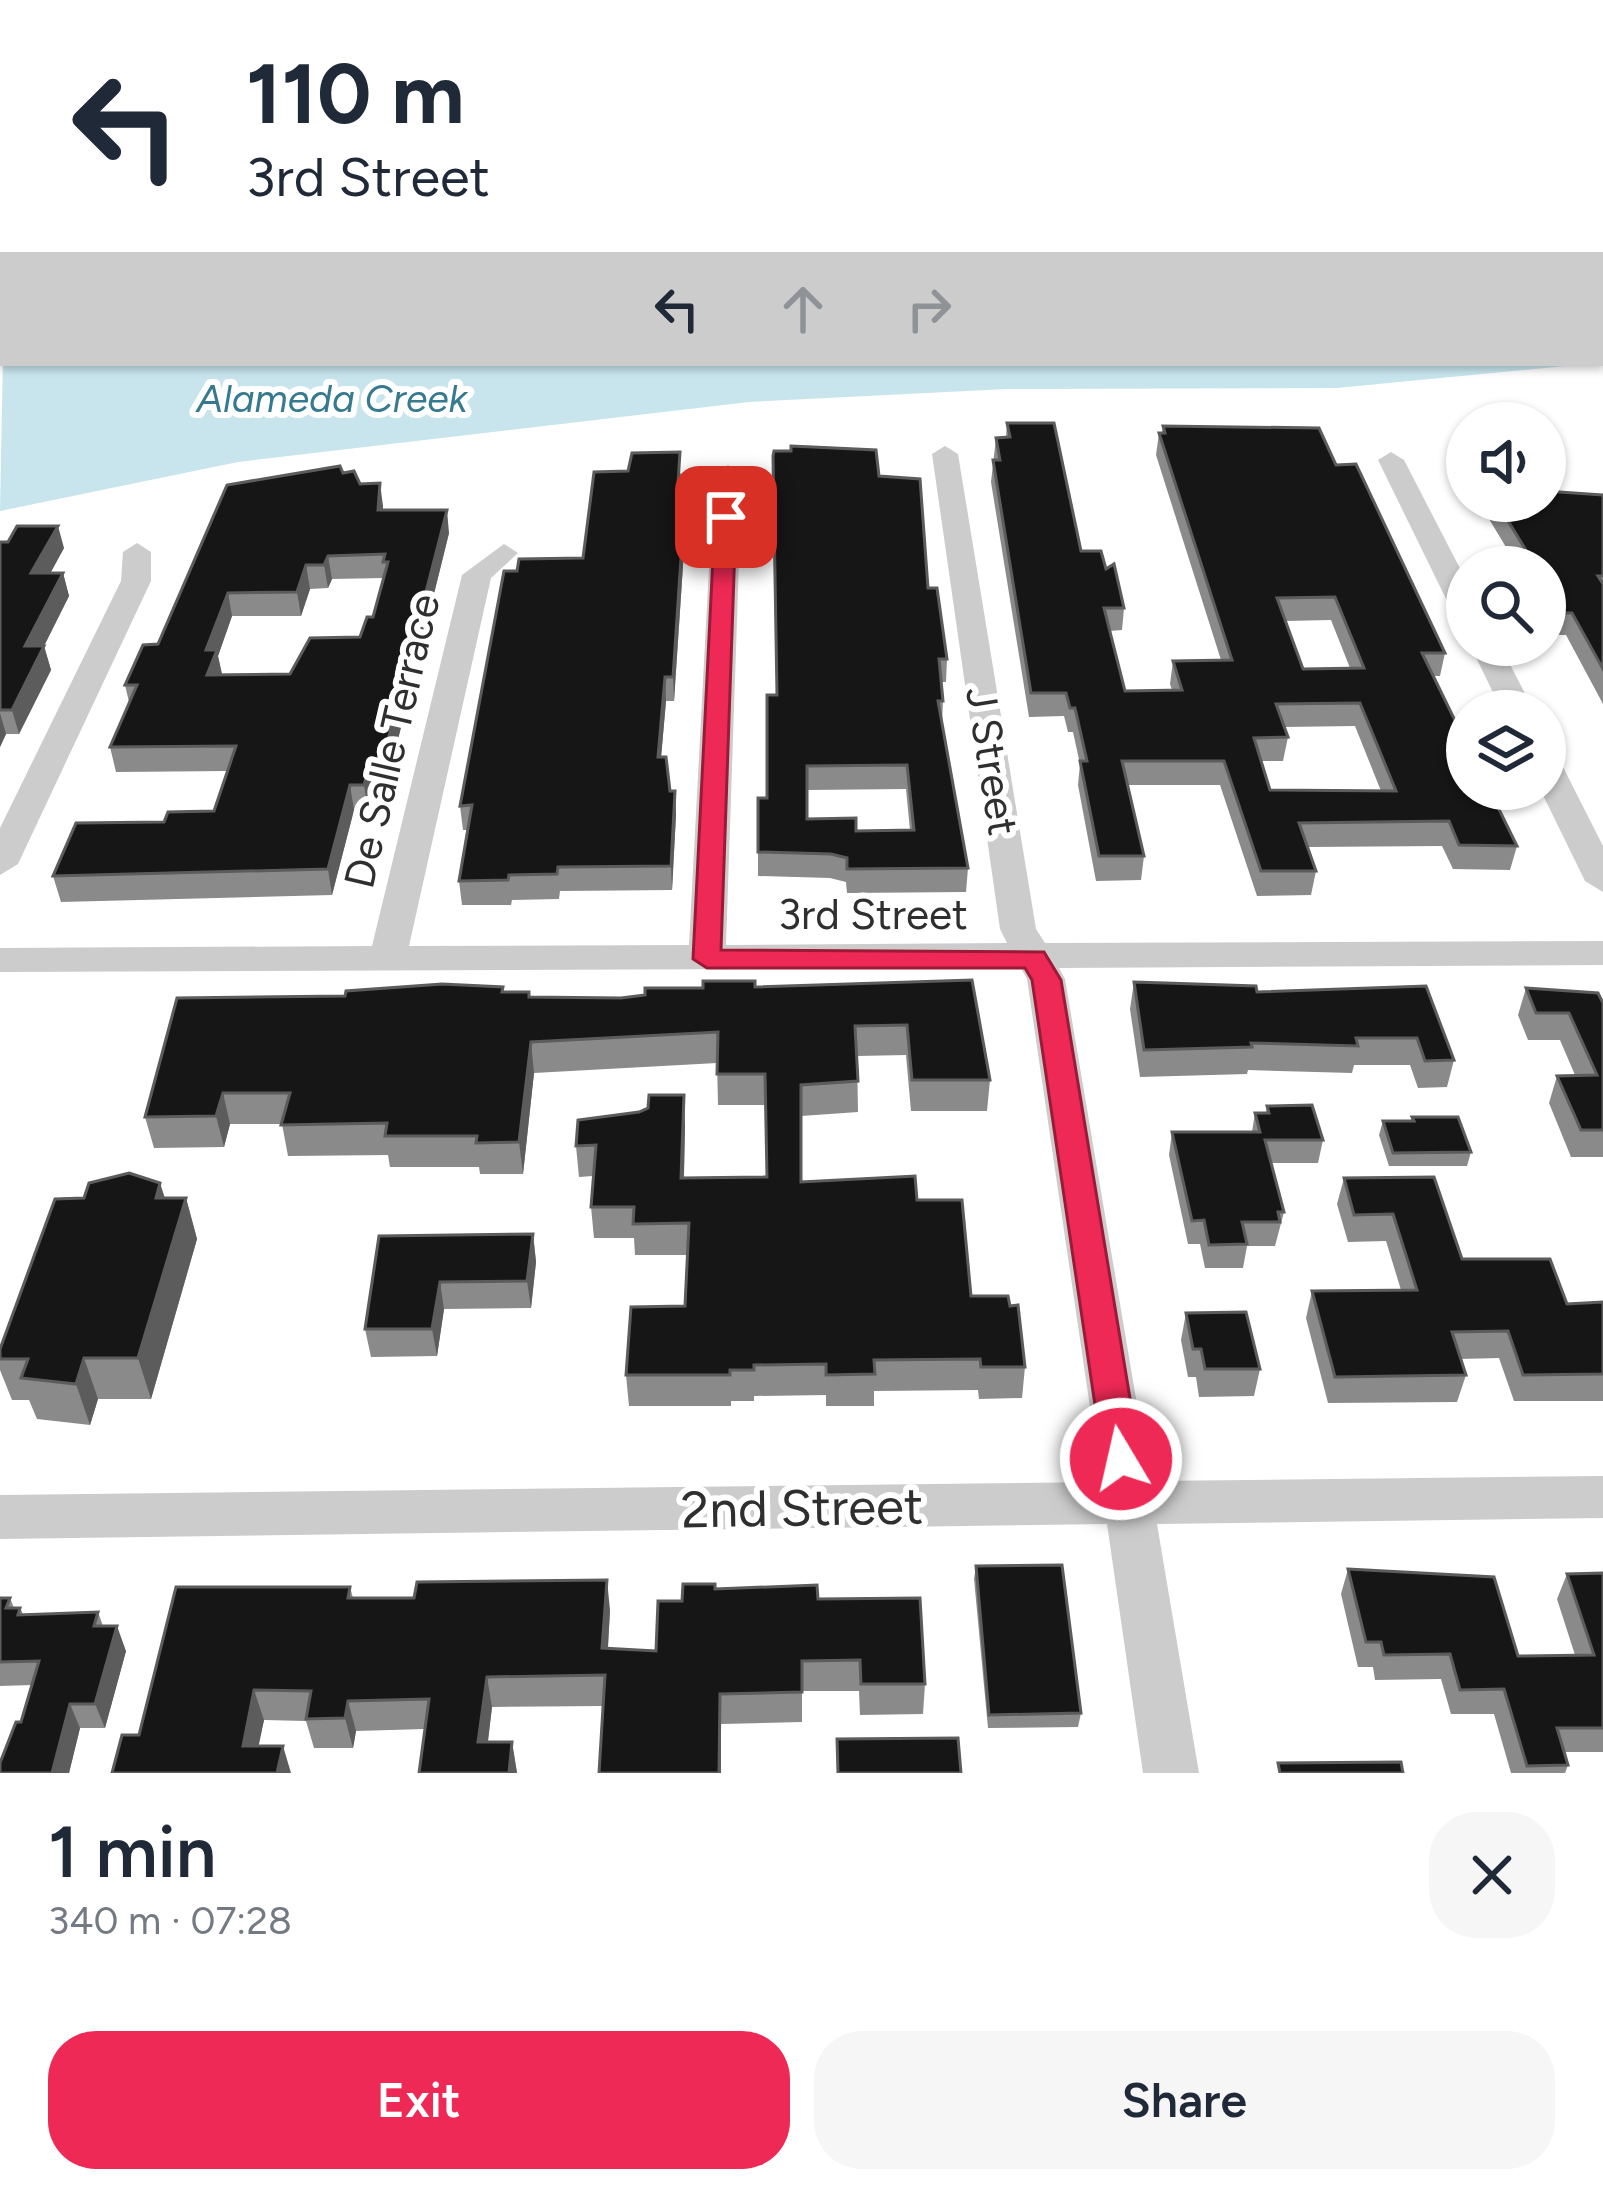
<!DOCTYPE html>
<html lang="en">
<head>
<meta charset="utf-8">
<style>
  :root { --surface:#fff; --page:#f6f6f7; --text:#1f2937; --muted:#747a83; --accent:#ef2955 }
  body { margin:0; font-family:Figtree,sans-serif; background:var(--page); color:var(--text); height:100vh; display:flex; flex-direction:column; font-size:45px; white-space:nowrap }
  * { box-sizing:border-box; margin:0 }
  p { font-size:39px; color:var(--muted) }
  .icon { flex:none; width:66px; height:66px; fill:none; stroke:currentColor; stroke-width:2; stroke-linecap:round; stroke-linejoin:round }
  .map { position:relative; height:1773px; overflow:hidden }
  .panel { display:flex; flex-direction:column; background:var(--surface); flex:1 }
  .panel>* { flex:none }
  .top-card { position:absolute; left:0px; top:0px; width:1605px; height:366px; box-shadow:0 3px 9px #0004; background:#fff; color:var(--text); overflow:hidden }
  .controls { position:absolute; left:1446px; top:402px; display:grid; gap:24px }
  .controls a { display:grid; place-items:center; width:120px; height:120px; border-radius:50%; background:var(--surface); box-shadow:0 3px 9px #0004; font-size:60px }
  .pin { position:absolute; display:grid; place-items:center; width:102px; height:102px; color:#fff; margin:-51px; border-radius:24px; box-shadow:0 6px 18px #0006 }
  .me { position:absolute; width:132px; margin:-66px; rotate:351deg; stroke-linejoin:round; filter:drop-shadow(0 0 9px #0008) }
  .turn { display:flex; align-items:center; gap:42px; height:252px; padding:0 48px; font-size:54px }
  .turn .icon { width:156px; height:156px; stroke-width:2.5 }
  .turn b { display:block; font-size:84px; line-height:102px }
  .lanes { display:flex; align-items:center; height:114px; padding:0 48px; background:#0003; justify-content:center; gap:60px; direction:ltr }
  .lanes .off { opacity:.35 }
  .round { display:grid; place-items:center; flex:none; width:126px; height:126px; border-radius:48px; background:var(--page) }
  .head { display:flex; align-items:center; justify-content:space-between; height:204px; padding:0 48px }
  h1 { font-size:72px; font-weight:600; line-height:90px }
  .cta { display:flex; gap:24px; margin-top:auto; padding:24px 48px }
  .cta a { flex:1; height:138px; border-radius:48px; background:var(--accent); color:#fff; font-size:48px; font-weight:600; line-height:138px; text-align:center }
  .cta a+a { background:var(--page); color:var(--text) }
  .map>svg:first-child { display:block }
  .water { fill:#c8e5ee }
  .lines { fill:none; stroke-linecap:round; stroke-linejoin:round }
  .street { fill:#ccc; fill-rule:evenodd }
  .rail-casing { stroke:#848484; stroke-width:8 }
  .rail { stroke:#fff; stroke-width:4.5; stroke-dasharray:14; stroke-linecap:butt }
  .wall { fill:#8a8a8a; fill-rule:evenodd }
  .shaded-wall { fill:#5c5c5c }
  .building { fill:#161616; stroke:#5c5c5c; stroke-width:3; fill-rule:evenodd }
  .route { fill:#ef2955; stroke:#9b1b37; stroke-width:3 }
  .labels { text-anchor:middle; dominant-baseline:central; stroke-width:12; stroke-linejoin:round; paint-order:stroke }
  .far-water-label { font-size:39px; font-style:italic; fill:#367a8f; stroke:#fff }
  .street-label { font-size:42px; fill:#2f2f2f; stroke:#fff }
  .near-street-label { font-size:51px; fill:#2f2f2f; stroke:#fff }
</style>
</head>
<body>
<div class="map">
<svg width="1603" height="1773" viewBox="0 0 1603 1773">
  <rect width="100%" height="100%" fill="#fff"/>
  <!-- water -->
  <path class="water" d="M3 352V363H1596L1337 388 1007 389 749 402 238 462 0 511Z"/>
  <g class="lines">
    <!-- street -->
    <g class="street">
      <path d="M945 446 958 454 1036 929 1045 943 1603 941V965L1059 968 1065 979 1150 1481 1603 1476V1518L1157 1524 1199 1773H1143L1107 1524 0 1539V1495L1101 1482 1027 979 1021 968 0 972V948L372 946 462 575 504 544 518 553 491 578 409 946 689 945 714 473 728 465 742 473 726 945 1007 943 1000 929 932 454Z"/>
      <path d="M1391 452 1404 460 1467 582V620L1452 611 1378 460Z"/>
      <path d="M137 543 151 552V581L18 864 0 875V828L121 581 123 552Z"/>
      <path d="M1470 645H1500L1534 711H1502Z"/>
      <path d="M1545 755 1562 765 1603 846V892L1585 881 1540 789H1545Z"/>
    </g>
    <defs>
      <g id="rail">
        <path d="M276 3 292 0"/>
        <path d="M1045 3 1056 0"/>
      </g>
    </defs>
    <!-- rail casing -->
    <use href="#rail" class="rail-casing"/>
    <!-- rail -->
    <use href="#rail" class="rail"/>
  </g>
  <!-- wall -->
  <g class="wall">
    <path d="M1007 423 1081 551 1106 569 1124 608 1122 630 1110 631 1125 691 1172 690 1170 684 1173 661 1221 660 1156 455 1159 433H1162L1163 426 1336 465 1445 653 1440 676H1433L1517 846 1510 870 1453 869 1442 846 1308 847 1316 871 1311 895 1257 896 1220 785H1128L1144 856 1141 880 1096 881 1078 785 1080 764 1073 732H1068L1064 716 1029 717 991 482 996 438 1006 437ZM1331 620 1350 668 1303 669 1285 621ZM1355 726 1381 791 1270 790 1261 761H1283L1288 737 1284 727Z"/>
    <path d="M681 473V483H686L687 505 674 701H666L661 757 670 791H675L676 815 672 890 560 891 559 899 512 900 511 905H462L459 881 468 830H463L460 806 517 571 583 558Z"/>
    <path d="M879 476 928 588 947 659 946 682H941L943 701 942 723 968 868 966 892 847 893 846 882 830 878 758 876V798H767L777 695ZM906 789 910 830 856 831 807 819V790Z"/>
    <path d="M360 484 383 506V510L449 533 385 792H373L368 810H354L332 895 61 902 53 876 164 822 214 811 228 771 116 772 110 747 129 702 125 685 158 644ZM384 578 373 617 360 637 290 674 222 675 218 656 232 616H301L310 589 328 588 332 579Z"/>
    <path d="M1603 495V704L1566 635H1558L1545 613V567H1518L1483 509 1485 501H1545Z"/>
    <path d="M0 542 64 548 50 573H63L69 596 44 646 51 670 19 734H6L0 747Z"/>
    <path d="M972 980 990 1080 987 1111H911L906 1055 857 1056 858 1112 801 1116V1182L917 1200 971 1296 1010 1306 1025 1367 1022 1398 979 1399 978 1390 874 1391V1406H826V1395L754 1396V1401H731V1406H629L626 1375 685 1306 688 1255H635L634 1238H594L591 1207 593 1176 579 1177 576 1146 685 1126 684 1178 767 1177 766 1105H718L717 1063 534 1073 523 1174H480L479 1167H390L388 1155 288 1156 282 1124H230L224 1147 154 1148 145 1117 503 992 530 997 621 998 703 988Z"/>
    <path d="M1134 982 1257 992 1426 986 1454 1060 1447 1087 1418 1088 1410 1065H1354L1352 1073 1248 1070 1247 1074 1140 1077 1130 1009Z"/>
    <path d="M1526 988 1603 1003V1157H1571L1549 1103 1557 1076 1575 1075 1560 1040H1528L1518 1015Z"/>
    <path d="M1267 1106 1323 1140 1318 1163H1271L1284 1212 1275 1246H1247L1243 1268H1205L1200 1244H1188L1169 1155 1172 1132H1252L1255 1113H1266Z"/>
    <path d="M1412 1117 1471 1152 1467 1166H1389L1379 1135 1383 1121H1411Z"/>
    <path d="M1344 1178 1462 1259 1567 1304 1603 1302V1401H1514L1499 1358 1460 1359 1466 1375 1457 1402 1328 1403 1306 1318 1312 1291 1401 1290 1386 1241 1348 1242 1337 1204Z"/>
    <path d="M160 1183 165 1198H186L197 1239 151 1399H98L90 1425 37 1419 29 1400H12L0 1370V1349L84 1198Z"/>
    <path d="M533 1234 536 1262 531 1308 444 1309 437 1356 371 1357 365 1329 379 1236Z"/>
    <path d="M1186 1313 1260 1369 1254 1396 1199 1397 1196 1377H1188L1181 1340Z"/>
    <path d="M976 1566 1081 1713 1078 1727 988 1728 974 1579Z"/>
    <path d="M1348 1569 1518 1656 1575 1655 1557 1599 1567 1574 1603 1573V1752H1565L1568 1765 1565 1773H1511L1494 1714H1451L1441 1679 1375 1680 1373 1667H1358L1341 1594Z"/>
    <path d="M350 1587 353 1598 610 1610 608 1648 656 1651 682 1601 715 1589 818 1599 925 1684 923 1714 860 1715 859 1691H802V1722L721 1724V1773H599L603 1706 492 1707 488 1742H512L517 1773H419L425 1729 356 1731 353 1748H314L306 1721 264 1720 258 1746 139 1735Z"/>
    <path d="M0 1598H10L14 1608H20L23 1614 98 1612 103 1626 126 1651 105 1728H80L69 1773H0L21 1722 32 1685 0 1686Z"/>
  </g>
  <!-- shaded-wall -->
  <g class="shaded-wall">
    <path d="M133 0H220L201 3H114Z"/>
    <path d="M380 483 383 506 381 533 378 510Z"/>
    <path d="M686 483 687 505 674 701 673 677Z"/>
    <path d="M447 510 449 533 385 792 381 767Z"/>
    <path d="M58 526 64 548 38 596 31 573Z"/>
    <path d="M328 556 332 579 328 588 324 565Z"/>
    <path d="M306 565 310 589 301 616 297 592Z"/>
    <path d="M63 573 69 596 32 670 25 646Z"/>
    <path d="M228 593 232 616 218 656 222 674 207 675 206 650Z"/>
    <path d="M44 646 51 670 19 734 12 710Z"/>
    <path d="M665 677 666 701 659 781 658 757Z"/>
    <path d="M0 713 6 734 0 747Z"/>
    <path d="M369 767 373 792 368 810 364 785Z"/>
    <path d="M350 785 354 810 332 895 328 869Z"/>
    <path d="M675 791 676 815 672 890 671 866Z"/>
    <path d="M531 1042 534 1073 523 1174 519 1142Z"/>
    <path d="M223 1093 230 1124 224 1147 216 1116Z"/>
    <path d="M684 1095 685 1126 683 1209 681 1178Z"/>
    <path d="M160 1183 172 1224 156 1198Z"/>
    <path d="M186 1198 197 1239 151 1399 138 1358Z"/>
    <path d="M533 1234 536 1262 531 1308 527 1281Z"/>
    <path d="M440 1282 444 1309 437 1356 432 1329Z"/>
    <path d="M84 1358 98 1399 90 1425 76 1384Z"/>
    <path d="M607 1580 610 1610 606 1678 602 1648Z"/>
    <path d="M117 1626 126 1651 105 1728 95 1704Z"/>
    <path d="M487 1677 492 1707 484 1772 478 1742Z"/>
    <path d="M254 1690 264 1720 253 1773 243 1746Z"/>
    <path d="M720 1694 721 1773H719Z"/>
    <path d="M348 1701 356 1731 353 1748 345 1718Z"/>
    <path d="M70 1704 80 1728 69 1773H52Z"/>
    <path d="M512 1742 517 1773H509Z"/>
    <path d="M283 1746 291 1773H277Z"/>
  </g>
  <!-- building -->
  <g class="building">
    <path d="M0 0H133L114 3H3V26L0 27Z"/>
    <path d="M1007 423H1054L1081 551H1101L1106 569 1114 564 1124 608H1104L1125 691 1182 690 1173 661 1232 660 1159 433H1165L1163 426 1319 428 1336 465 1356 464 1445 653H1422L1467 745V789H1489L1517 846 1459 845 1449 821 1299 823 1316 871H1261L1224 761H1122L1144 856H1099L1080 761H1087L1075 708H1070L1066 693H1031L993 460H1000L996 438 1010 437ZM1335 597 1364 668 1303 669 1277 598ZM1360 703 1396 791 1270 790 1254 738 1288 737 1276 704Z"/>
    <path d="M791 446 876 450 879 476 920 479 928 588H937L947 659H939L943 701H938L968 868 847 869V858L831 854 758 852V798H767V695H777L773 456 774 451H791ZM907 765 914 830 856 831V818L807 819V766Z"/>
    <path d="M680 452 678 483H686L673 677H665L658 757H666L670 791H675L671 866 558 867 557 874 509 875 508 880 459 881 472 805 460 806 504 571H517L519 559 583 558 594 472 628 471 632 453Z"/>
    <path d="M340 466 343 473 354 471 360 484 380 483 378 510H447L381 767H369L364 785H350L328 869 53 876 76 823 164 822 168 812 214 811 236 746 110 747 137 685H125L143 645 158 644 227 485ZM385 554 383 562H388L373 617H367L360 637 310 638 290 674 207 675 217 650H206L228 593 297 592 306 565H324L328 556Z"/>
    <path d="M1545 491 1603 495V576H1598L1603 584V669L1572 613H1564L1545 582V567H1536L1496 501H1545Z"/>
    <path d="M17 526H58L31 573H63L25 646H44L12 710H0V542H8Z"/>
    <path d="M972 980 990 1080H912L907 1025 855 1026 858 1081 801 1085V1182L915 1176 917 1200H962L971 1296H1008L1010 1306 1018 1305 1025 1367H981L980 1359 874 1360 875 1374 826 1375V1364L754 1365V1370H730V1375H626L631 1307 685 1306 689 1223 633 1224 634 1207H591L596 1145 576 1146 578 1120 639 1112 648 1108 649 1095H684L681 1178 767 1177 765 1074H717L718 1032 531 1042 519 1142 476 1143 477 1136H385L387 1123 281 1125 290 1093H223L216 1116 145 1117 177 998 345 996 346 991 442 984 503 987 502 992H529V997L621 998 645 995V988H703V981H755V987Z"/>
    <path d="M1134 982 1256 986 1257 992 1426 986 1454 1060 1425 1061 1417 1038H1356L1358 1046 1251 1043 1252 1047 1144 1050Z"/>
    <path d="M1526 988 1598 993 1603 1003V1130H1581L1557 1076 1597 1075 1569 1013H1536Z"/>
    <path d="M1312 1105 1323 1140H1265L1284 1212H1278L1280 1222H1242L1247 1244 1209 1245 1204 1220 1192 1221 1172 1132H1260L1255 1113H1269L1267 1106Z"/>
    <path d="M1412 1117H1458L1471 1152 1393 1153 1383 1121H1414Z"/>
    <path d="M129 1173 160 1183 156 1198H186L138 1358H84L76 1384 21 1378 28 1359H0V1349L55 1199 84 1198 89 1183Z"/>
    <path d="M1434 1177 1462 1259H1550L1567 1304 1603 1302V1374L1523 1375 1508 1331 1452 1332 1466 1375 1335 1377 1312 1291 1417 1290 1393 1214 1354 1215 1344 1178Z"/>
    <path d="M533 1234 527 1281 440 1282 432 1329H365L379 1236Z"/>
    <path d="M1246 1312 1260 1369H1205L1201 1349H1193L1186 1313Z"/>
    <path d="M1062 1565 1081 1713 989 1715 976 1566Z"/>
    <path d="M1348 1569 1494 1577 1518 1656 1594 1655 1567 1574 1603 1573V1728H1557L1568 1765 1527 1766 1504 1689 1460 1690 1450 1654 1384 1655 1381 1642H1366Z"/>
    <path d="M607 1580 602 1648 656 1651 658 1601H682L683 1584H715V1589L817 1585 818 1599 920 1598 925 1684H861L860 1660 802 1661V1692L720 1694 719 1773H599L605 1675 487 1677 478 1742H512L509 1773H419L429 1699 348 1701 345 1718 306 1719 311 1691 254 1690 243 1746H283L277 1773H112L122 1735H139L176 1587H350L348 1598H414L417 1582Z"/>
    <path d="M0 1598H10L6 1608H20L18 1615 98 1612 94 1626H117L95 1704H70L52 1773H0V1763L16 1722H21L39 1661 0 1662Z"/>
    <path d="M958 1738 961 1773H838L837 1739Z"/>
    <path d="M1401 1762 1403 1773H1280L1278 1763Z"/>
  </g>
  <!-- route -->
  <path class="route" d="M726 511 736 517 721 950 1044 952 1061 980 1140 1459 1134 1470 1121 1474 1108 1470 1103 1459 1032 980 1025 968H707L693 959 715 517Z"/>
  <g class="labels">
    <!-- far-water labels -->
    <g class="far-water-label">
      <text x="332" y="398">Alameda Creek</text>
    </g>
    <!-- street labels -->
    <g class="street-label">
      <text transform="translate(392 741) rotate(-77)">De Salle Terrace</text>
      <text transform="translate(992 761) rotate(81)">J Street</text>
      <text x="873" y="914">3rd Street</text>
    </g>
    <!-- near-street labels -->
    <g class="near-street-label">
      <text transform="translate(802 1508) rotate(-1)">2nd Street</text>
    </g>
  </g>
</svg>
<div class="controls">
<a><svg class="icon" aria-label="sound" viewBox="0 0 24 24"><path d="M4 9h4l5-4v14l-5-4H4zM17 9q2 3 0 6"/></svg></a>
<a><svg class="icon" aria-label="search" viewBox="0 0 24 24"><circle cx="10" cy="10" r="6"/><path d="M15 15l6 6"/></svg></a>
<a><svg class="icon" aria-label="layers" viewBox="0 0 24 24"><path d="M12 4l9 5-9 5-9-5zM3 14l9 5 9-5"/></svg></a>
</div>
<div class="pin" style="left:726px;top:517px;background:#d93025"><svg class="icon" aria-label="arrive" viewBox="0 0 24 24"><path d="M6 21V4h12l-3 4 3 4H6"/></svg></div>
<svg class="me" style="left:1121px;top:1459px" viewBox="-20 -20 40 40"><circle r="17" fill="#ef2955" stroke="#fff" stroke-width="3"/><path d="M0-11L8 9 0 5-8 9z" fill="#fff"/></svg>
<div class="top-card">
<div class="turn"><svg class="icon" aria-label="left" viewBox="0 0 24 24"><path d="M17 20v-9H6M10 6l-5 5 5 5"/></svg><div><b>110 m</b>3rd Street</div></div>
<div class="lanes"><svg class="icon" aria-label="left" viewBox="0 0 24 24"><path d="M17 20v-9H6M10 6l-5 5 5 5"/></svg><svg class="icon off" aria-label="ahead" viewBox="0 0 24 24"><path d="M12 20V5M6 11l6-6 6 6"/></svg><svg class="icon off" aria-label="right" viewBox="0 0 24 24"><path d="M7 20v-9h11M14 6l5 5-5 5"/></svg></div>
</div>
</div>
<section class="panel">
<div class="head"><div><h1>1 min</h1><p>340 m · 07:28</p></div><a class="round"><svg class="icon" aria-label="close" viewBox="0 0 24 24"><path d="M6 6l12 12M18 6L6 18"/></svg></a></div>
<div class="cta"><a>Exit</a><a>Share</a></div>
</section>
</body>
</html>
